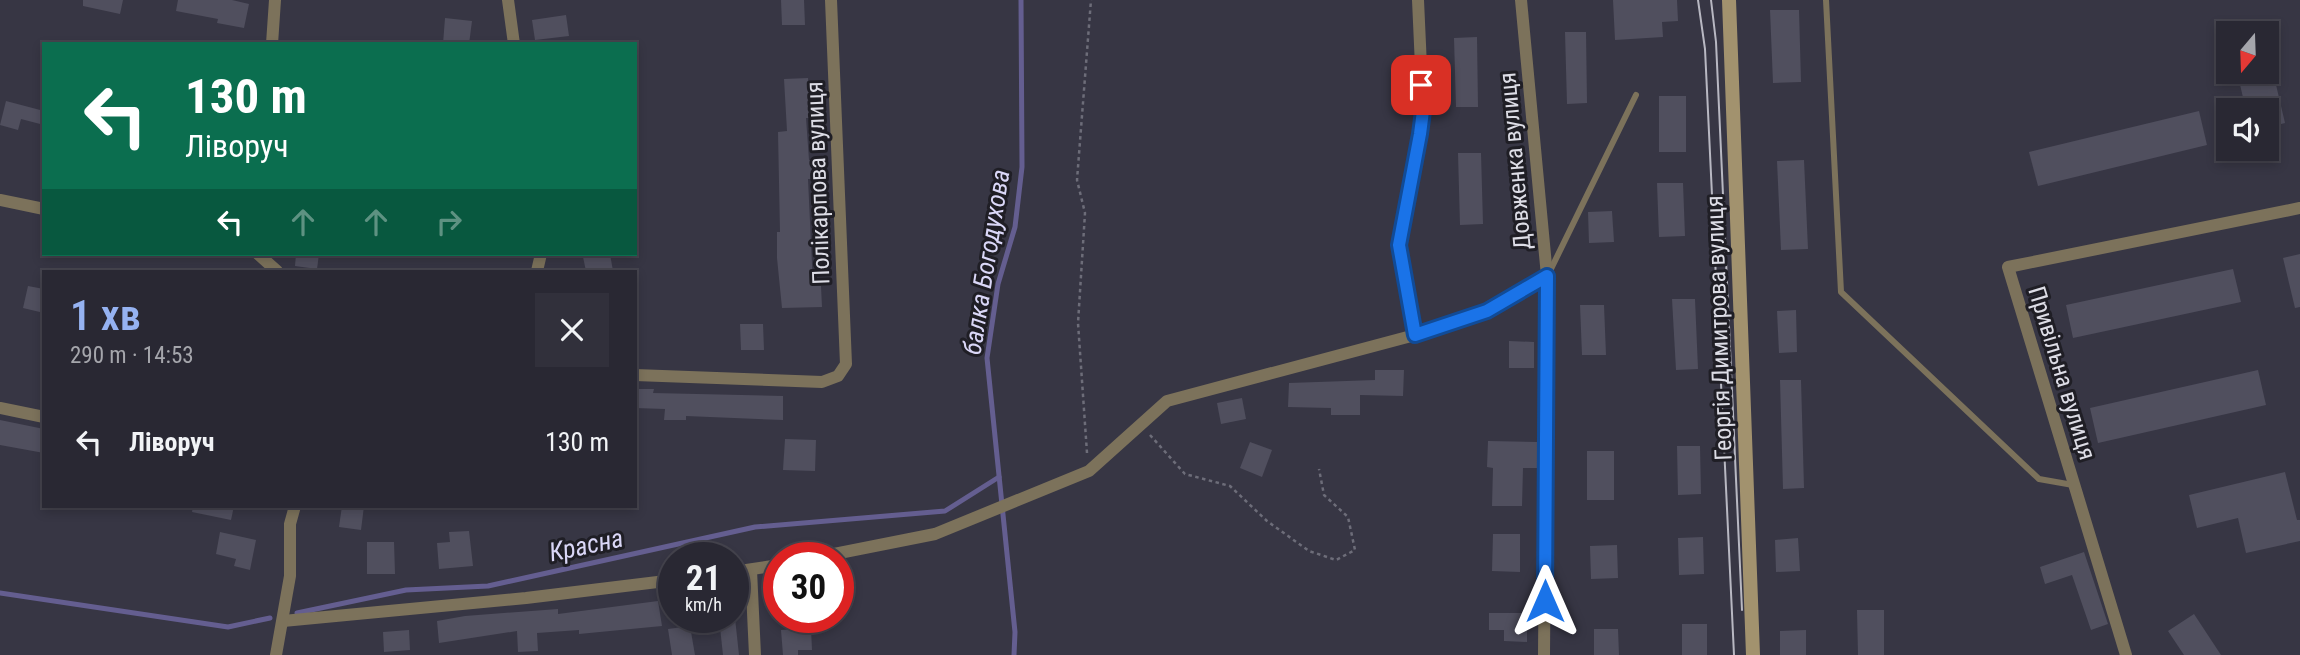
<!DOCTYPE html>
<html lang="uk">
<head>
<meta charset="utf-8">
<style>
  :root { --surface:#292833; --page:#31303b; --text:#f1f3f6; --muted:#a5a6ac; --line:#45444e; --accent:#95b2f1 }
  body { margin:0; font-family:"Roboto Condensed",sans-serif; background:var(--page); color:var(--text); height:100vh; display:flex; flex-direction:column; font-size:26px; white-space:nowrap }
  * { box-sizing:border-box; margin:0 }
  p { font-size:23px; color:var(--muted) }
  .icon { flex:none; width:38px; height:38px; fill:none; stroke:currentColor; stroke-width:2; stroke-linecap:round; stroke-linejoin:round }
  .map { position:relative; flex:1; overflow:hidden }
  .panel { position:absolute; left:42px; top:270px; width:595px; height:238px; display:flex; flex-direction:column; background:var(--surface); border-radius:0px; box-shadow:0 4px 10px #0003,0 0 0 2px var(--line) }
  .panel>* { flex:none }
  .guide { position:absolute; left:42px; top:42px; width:595px; height:214px; border-radius:0px; box-shadow:0 4px 10px #0003,0 0 0 2px var(--line); background:#0b6e4f; color:#fff; overflow:hidden }
  .needle { width:46px; rotate:199deg }
  .fabs { position:absolute; left:2216px; top:21px; display:grid; gap:14px }
  .fabs a { display:grid; place-items:center; width:63px; height:63px; border-radius:0px; background:var(--surface); box-shadow:0 4px 10px #0003,0 0 0 2px var(--line); font-size:35px }
  .speed { position:absolute; left:658px; top:542px; display:flex; gap:14px; font-size:35px; font-weight:700; text-align:center }
  .speed>* { display:grid; place-content:center; width:91px; height:91px; border-radius:50%; background:var(--surface); box-shadow:0 4px 10px #0003,0 0 0 2px var(--line); line-height:1 }
  .speed small { font-size:18px; font-weight:400 }
  .speed .limit { border:10px solid #d22; background:#fff; color:#111 }
  .pin { position:absolute; display:grid; place-items:center; width:60px; height:60px; color:#fff; margin:-30px; border-radius:14px; box-shadow:0 4px 10px #0006 }
  .me { position:absolute; width:77px; margin:-38px; rotate:0deg; stroke-linejoin:round; filter:drop-shadow(0 0 5px #0008) }
  .turn { display:flex; align-items:center; gap:24px; height:147px; padding:0 28px; font-size:32px }
  .turn .icon { width:91px; height:91px; stroke-width:2.5 }
  .turn b { display:block; font-size:49px; line-height:60px }
  .lanes { display:flex; align-items:center; height:66px; padding:0 28px; background:#0003; justify-content:center; gap:35px; direction:ltr }
  .lanes .off { opacity:.35 }
  .round { display:grid; place-items:center; flex:none; width:74px; height:74px; border-radius:0px; background:var(--page) }
  .summary { display:flex; align-items:center; justify-content:space-between; height:119px; padding:0 28px }
  h1 { font-size:42px; font-weight:600; line-height:52px; color:var(--accent) }
  ul { padding:0; list-style:none }
  li { display:flex; align-items:center; gap:21px; height:105px; padding:0 28px }
  li div { flex:1 }
  li b { display:block; font-size:26px }
  li em { font-style:normal }
  .map>svg:first-child { display:block }
  .lines { fill:none; stroke-linecap:round; stroke-linejoin:round }
  .stream { stroke:#645e90; stroke-width:5 }
  .building { fill:#504f5e }
  .path { stroke:#6d6d79; stroke-width:2.5; stroke-dasharray:3.5 3.5; stroke-linecap:butt }
  .lane { stroke:#7c725b; stroke-width:6 }
  .street { stroke:#7c725b; stroke-width:12 }
  .secondary { stroke:#a2926e; stroke-width:14 }
  .tram { stroke:#b8b8c2; stroke-width:2 }
  .route-casing { stroke:#114b97; stroke-width:18 }
  .route { stroke:#1a73e8; stroke-width:12 }
  .labels { text-anchor:middle; dominant-baseline:central; stroke-width:6; stroke-linejoin:round; paint-order:stroke }
  .street-label { font-size:24px; fill:#dddde6; stroke:#1f1e25 }
  .water-label { font-size:26px; font-style:italic; fill:#dad7f7; stroke:#1f1e25 }
</style>
</head>
<body>
<div class="map">
<svg width="2300" height="655" viewBox="0 0 2300 655">
  <rect width="100%" height="100%" fill="#373644"/>
  <g class="lines">
    <!-- stream -->
    <g class="stream">
      <path d="M0 593 228 627 270 618"/>
      <path d="M297 613 406 590 488 586 755 527 945 511 999 477"/>
      <path d="M1014 655 1015 632 987 358 998 284 1015 227 1022 167 1021 0"/>
    </g>
  </g>
  <!-- building -->
  <g class="building">
    <path d="M83 0H123L120 14 83 6Z"/>
    <path d="M178 0H232L249 4 244 28 217 23 218 19 176 11Z"/>
    <path d="M781 0H804L805 25H782Z"/>
    <path d="M1613 0H1677L1678 21 1662 22 1663 37 1615 40Z"/>
    <path d="M1770 10H1799L1801 82 1773 83Z"/>
    <path d="M566 15 569 36 535 40 532 20Z"/>
    <path d="M445 18 472 21 469 44H443Z"/>
    <path d="M2261 19 2264 33H2224L2223 28Z"/>
    <path d="M1565 32H1586L1587 103 1567 104Z"/>
    <path d="M1477 37 1478 107H1456L1454 38Z"/>
    <path d="M2237 72H2273L2285 123 2266 128V110H2246Z"/>
    <path d="M808 78 811 118H806L809 160H814L815 179H808L813 286H821L822 307 782 308 777 258V232H780L778 132 787 131 784 79Z"/>
    <rect x="1659" y="96" width="27" height="56"/>
    <path d="M6 101 44 111V125L21 119 18 130 0 125Z"/>
    <path d="M2199 111 2207 145 2038 186 2029 152Z"/>
    <path d="M1458 153H1481L1483 224 1460 225Z"/>
    <path d="M1804 160 1808 249 1781 250 1777 161Z"/>
    <path d="M1657 183H1683L1685 236 1659 237Z"/>
    <path d="M1612 211 1614 242 1589 243 1588 212Z"/>
    <path d="M296 254H319L317 269 295 266Z"/>
    <path d="M610 254 613 271H586L583 257Z"/>
    <path d="M2300 254V307L2295 308 2283 258Z"/>
    <path d="M2233 269 2241 302 2073 338 2066 305Z"/>
    <path d="M28 286 44 289V313L23 308Z"/>
    <path d="M1672 299H1695L1698 369 1676 370Z"/>
    <path d="M1580 305H1604L1606 355H1582Z"/>
    <path d="M1796 310 1797 352 1779 353 1777 311Z"/>
    <path d="M740 324H763L764 350H741Z"/>
    <path d="M1509 341 1534 342V368H1509Z"/>
    <path d="M1375 370H1404L1403 396 1360 395V415H1331V408L1288 407 1289 383 1375 380Z"/>
    <path d="M2258 370 2266 405 2098 443 2090 408Z"/>
    <path d="M1780 380H1801L1804 488 1783 489Z"/>
    <path d="M635 389H654L653 393 783 396V420L686 416V420H664L665 409 635 408Z"/>
    <path d="M1242 398 1246 419 1221 424 1217 403Z"/>
    <path d="M0 420 44 429V453L0 445Z"/>
    <path d="M785 439 816 440 815 471 783 470Z"/>
    <path d="M1488 441 1537 442V468H1523L1522 506H1492L1493 468 1487 467Z"/>
    <path d="M1250 442 1272 450 1262 477 1240 468Z"/>
    <path d="M1677 446H1700L1701 494 1678 495Z"/>
    <rect x="1587" y="451" width="27" height="49"/>
    <path d="M2285 472 2297 520H2300V541L2246 553 2238 518 2197 528 2189 495Z"/>
    <path d="M193 506H234L231 520 192 512Z"/>
    <path d="M342 506H364L361 530 339 527Z"/>
    <path d="M469 531 473 566 439 569 437 543 450 542 449 532Z"/>
    <path d="M220 532 256 540 250 570 234 566 236 559 216 554Z"/>
    <path d="M1493 534H1520V572L1492 571Z"/>
    <path d="M1703 537 1704 574 1679 575 1678 538Z"/>
    <path d="M1798 538 1800 571 1776 572 1775 540Z"/>
    <path d="M367 542H394L395 574H367Z"/>
    <path d="M1617 545 1618 578 1591 579 1590 546Z"/>
    <path d="M2084 552 2108 624 2091 630 2072 575 2045 584 2040 567Z"/>
    <path d="M658 601 662 626 579 634V630L537 633 538 651 518 652 517 631 439 643 437 621 465 616 558 609V614Z"/>
    <path d="M1857 610H1884V655H1858Z"/>
    <path d="M1489 613H1527V642L1504 641V630H1489Z"/>
    <path d="M2194 614 2221 655H2184L2168 631Z"/>
    <path d="M719 618H735L739 655H723Z"/>
    <rect x="1682" y="624" width="25" height="31"/>
    <path d="M690 626 695 655H672L668 629Z"/>
    <path d="M811 628 812 650H798V655H783L781 630Z"/>
    <path d="M1594 629H1618L1619 655H1594Z"/>
    <path d="M409 630 410 650 384 652 383 632Z"/>
    <path d="M1806 630V655H1780V631Z"/>
  </g>
  <g class="lines">
    <!-- path -->
    <g class="path">
      <path d="M1150 435 1185 474 1230 486 1267 521 1309 551 1336 560 1355 550 1348 517 1324 495 1319 469"/>
      <path d="M1087 453 1078 323 1085 213 1077 180 1091 0"/>
    </g>
    <!-- lane -->
    <g class="lane">
      <path d="M1826 0 1841 292 2039 479 2073 485"/>
      <path d="M1550 271 1636 95"/>
    </g>
    <!-- street -->
    <g class="street">
      <path d="M508 0 514 44"/>
      <path d="M1521 0 1547 276 1544 655"/>
      <path d="M272 44 275 0"/>
      <path d="M0 200 44 209"/>
      <path d="M258 254 277 271"/>
      <path d="M537 271 541 254"/>
      <path d="M1415 335 1399 245 1413 180 1423 111 1418 0"/>
      <path d="M635 375 822 382 838 376 846 364 831 0"/>
      <path d="M0 408 44 417"/>
      <path d="M814 558 935 534 1089 471 1167 401 1415 335 1487 311 1547 276"/>
      <path d="M751 570 755 655"/>
      <path d="M733 572 779 565"/>
      <path d="M283 621 526 598 674 580"/>
      <path d="M276 655 290 576V524L295 506"/>
      <path d="M2126 655 2008 267 2300 208"/>
    </g>
    <!-- secondary -->
    <path class="secondary" d="M1729 0 1753 655"/>
    <!-- tram -->
    <g class="tram">
      <path d="M1698 0 1705 49 1734 655"/>
      <path d="M1711 0 1716 42 1742 610"/>
    </g>
  </g>
  <g class="lines">
    <defs>
      <path id="route" d="M1421 85 1423 111 1420 134 1399 245 1415 335 1487 311 1547 276 1545 601"/>
    </defs>
    <!-- route casing -->
    <use href="#route" class="route-casing"/>
    <!-- route -->
    <use href="#route" class="route"/>
  </g>
  <g class="labels">
    <!-- street labels -->
    <g class="street-label">
      <text transform="translate(1515 161) rotate(-95)">Довженка вулиця</text>
      <text transform="translate(818 183) rotate(-92)">Полікарпова вулиця</text>
      <text transform="translate(1719 328) rotate(-92)">Георгія Димитрова вулиця</text>
      <text transform="translate(2062 373) rotate(73)">Привільна вулиця</text>
    </g>
    <!-- water labels -->
    <g class="water-label">
      <text transform="translate(986 262) rotate(-81)">балка Богодухова</text>
      <text transform="translate(586 545) rotate(-12)">Красна</text>
    </g>
  </g>
</svg>
<div class="fabs">
<a><svg class="needle" viewBox="-14 -14 28 28"><path d="M0-13l5 13h-10z" fill="#e53935"/><path d="M0 13l5-13h-10z" fill="#a5a6ac"/></svg></a>
<a><svg class="icon" aria-label="sound" viewBox="0 0 24 24"><path d="M4 9h4l5-4v14l-5-4H4zM17 9q2 3 0 6"/></svg></a>
</div>
<div class="speed"><div>21<small>km/h</small></div><div class="limit">30</div></div>
<div class="pin" style="left:1421px;top:85px;background:#d93025"><svg class="icon" aria-label="arrive" viewBox="0 0 24 24"><path d="M6 21V4h12l-3 4 3 4H6"/></svg></div>
<svg class="me" style="left:1545px;top:601px" viewBox="-20 -20 40 40"><path d="M0-17L14 15 0 8-14 15z" fill="#1a73e8" stroke="#fff" stroke-width="4"/></svg>
<div class="guide">
<div class="turn"><svg class="icon" aria-label="left" viewBox="0 0 24 24"><path d="M17 20v-9H6M10 6l-5 5 5 5"/></svg><div><b>130 m</b>Ліворуч</div></div>
<div class="lanes"><svg class="icon" aria-label="left" viewBox="0 0 24 24"><path d="M17 20v-9H6M10 6l-5 5 5 5"/></svg><svg class="icon off" aria-label="ahead" viewBox="0 0 24 24"><path d="M12 20V5M6 11l6-6 6 6"/></svg><svg class="icon off" aria-label="ahead" viewBox="0 0 24 24"><path d="M12 20V5M6 11l6-6 6 6"/></svg><svg class="icon off" aria-label="right" viewBox="0 0 24 24"><path d="M7 20v-9h11M14 6l5 5-5 5"/></svg></div>
</div>
<section class="panel">
<div class="summary"><div><h1>1 хв</h1><p>290 m · 14:53</p></div><a class="round"><svg class="icon" aria-label="close" viewBox="0 0 24 24"><path d="M6 6l12 12M18 6L6 18"/></svg></a></div>
<ul>
<li><svg class="icon" aria-label="left" viewBox="0 0 24 24"><path d="M17 20v-9H6M10 6l-5 5 5 5"/></svg><div><b>Ліворуч</b></div><em>130 m</em></li>
</ul>
</section>
</div>
</body>
</html>
